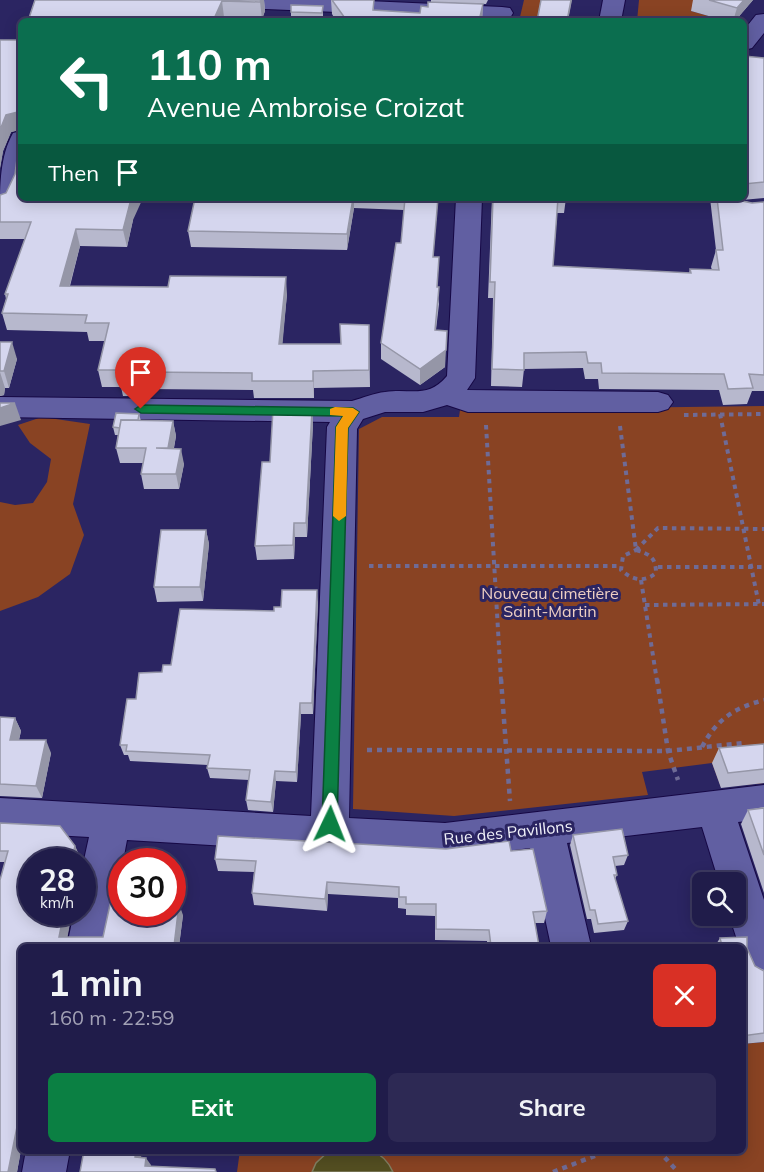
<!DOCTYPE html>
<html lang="en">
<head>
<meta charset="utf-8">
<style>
  :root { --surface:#201c4a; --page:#2d2954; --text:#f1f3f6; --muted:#a2a1b5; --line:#3d3a62; --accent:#0b8043 }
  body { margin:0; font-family:Mulish,sans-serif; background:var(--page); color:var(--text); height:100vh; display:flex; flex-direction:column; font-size:22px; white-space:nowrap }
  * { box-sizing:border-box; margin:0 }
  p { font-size:20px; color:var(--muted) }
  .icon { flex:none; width:33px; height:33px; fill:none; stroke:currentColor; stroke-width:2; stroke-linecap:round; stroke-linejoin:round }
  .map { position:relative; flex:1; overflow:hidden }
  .panel { position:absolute; left:18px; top:944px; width:728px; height:210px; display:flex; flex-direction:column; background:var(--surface); border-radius:9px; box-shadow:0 3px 15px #0003,0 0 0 2px var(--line) }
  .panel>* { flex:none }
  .banner { position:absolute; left:18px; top:18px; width:729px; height:183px; border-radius:9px; box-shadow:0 3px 15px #0003,0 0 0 2px var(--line); background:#0b6e4f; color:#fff; overflow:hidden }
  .fabs { position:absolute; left:692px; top:872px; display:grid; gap:12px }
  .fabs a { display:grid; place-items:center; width:54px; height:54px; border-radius:9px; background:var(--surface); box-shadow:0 3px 15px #0003,0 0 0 2px var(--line); font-size:30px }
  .speed { position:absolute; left:18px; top:848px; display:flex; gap:12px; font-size:30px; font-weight:700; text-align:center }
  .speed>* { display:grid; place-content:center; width:78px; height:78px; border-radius:50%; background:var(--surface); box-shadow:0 3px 15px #0003,0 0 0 2px var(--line); line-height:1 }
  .speed small { font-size:15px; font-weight:400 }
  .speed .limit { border:9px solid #d22; background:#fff; color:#111 }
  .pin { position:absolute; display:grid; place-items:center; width:51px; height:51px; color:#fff; margin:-62px -26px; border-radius:50% 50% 50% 0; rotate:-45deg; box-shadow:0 0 6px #0007 }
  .pin .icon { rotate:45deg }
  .me { position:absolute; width:66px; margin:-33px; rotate:2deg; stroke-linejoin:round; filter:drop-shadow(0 0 4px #0008) }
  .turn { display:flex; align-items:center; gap:21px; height:126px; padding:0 30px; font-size:27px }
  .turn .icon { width:78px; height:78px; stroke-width:2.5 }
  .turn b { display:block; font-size:42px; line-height:51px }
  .then { display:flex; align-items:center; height:57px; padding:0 30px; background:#0003; gap:12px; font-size:22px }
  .round { display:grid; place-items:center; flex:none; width:63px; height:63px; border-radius:9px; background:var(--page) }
  .overview { display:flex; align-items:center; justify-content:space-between; height:102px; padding:0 30px }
  h1 { font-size:36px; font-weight:700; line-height:45px }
  .button { display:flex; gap:12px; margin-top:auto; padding:12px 30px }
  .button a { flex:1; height:69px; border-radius:9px; background:var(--accent); color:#fff; font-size:24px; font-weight:700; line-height:69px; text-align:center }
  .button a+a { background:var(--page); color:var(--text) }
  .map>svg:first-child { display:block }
  .green { fill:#894323 }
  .water { fill:#534e21; stroke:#827f62; stroke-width:1.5 }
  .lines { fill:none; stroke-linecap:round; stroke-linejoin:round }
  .minor-casing { stroke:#160845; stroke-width:2 }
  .path-far1 { stroke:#6f6b96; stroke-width:4; stroke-dasharray:4.5 4.5; stroke-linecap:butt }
  .path { stroke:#6f6b96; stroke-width:4.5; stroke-dasharray:5 5; stroke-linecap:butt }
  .minor { fill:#615fa2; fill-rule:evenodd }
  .wall { fill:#b7b8cd }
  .shaded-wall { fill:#9596a7 }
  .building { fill:#d5d6ee; stroke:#9596a7; stroke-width:1.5 }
  .route { fill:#0b8043; stroke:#07532c; stroke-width:1.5 }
  .slow { fill:#f59e0b }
  .labels { text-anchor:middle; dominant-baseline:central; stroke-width:6; stroke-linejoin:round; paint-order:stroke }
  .park-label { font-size:16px; fill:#eecfc3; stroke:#2b2562 }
  .street-label { font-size:16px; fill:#f0f1f9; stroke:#2b2562 }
</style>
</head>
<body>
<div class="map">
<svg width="764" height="1172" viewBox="0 0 764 1172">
  <rect width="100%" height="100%" fill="#2b2562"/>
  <!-- green -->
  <g class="green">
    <path d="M524 0H543L538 21H519Z"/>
    <path d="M639 0H701L691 11 726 21H637Z"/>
    <path d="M764 406V783L721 787 712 763 642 772 648 795 454 816 353 809 359 429 382 417H459L460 410Z"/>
    <path d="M42 417 90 424 73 504 84 535 70 574 38 597 0 611V502L15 505 33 503 47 482 51 459 30 443 18 425Z"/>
    <path d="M764 1042V1172H237L240 1150H742L743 1044Z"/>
  </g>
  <!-- water -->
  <path class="water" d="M330 1150C357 1150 380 1143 393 1172H312L316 1163Z"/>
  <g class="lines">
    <defs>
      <g id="minor">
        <path d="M233 0H345L502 7 510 8 513 13 510 18 502 19 242 8 235 6 231 2Z"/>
        <path d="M603 0H625L621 21H599Z"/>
        <path d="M764 14V33L752 48 744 50V30L756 15Z"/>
        <path d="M21 131C21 157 24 187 9 209L0 212C0 185 0 156 13 133Z"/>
        <path d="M456 198H482L475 378 467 390 658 392 668 395 673 402 668 409 658 412H468L447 405 423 412H385L363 419 357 429 349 818 445 823 764 785V819L738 822 764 900V982L750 976 742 958V946H739L729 915H735V882H719L702 827 567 843 591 946H551L530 848 445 859 127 840 107 946H67L74 912H82V869L89 837 0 832V798L311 816 327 427 330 422 0 417V397L352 401C363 398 374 393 385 392 411 388 428 399 447 376Z"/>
        <path d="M26 1150H70L66 1172H22Z"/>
      </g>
    </defs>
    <!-- minor casing -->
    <use href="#minor" class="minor-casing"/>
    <!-- path-far1 -->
    <g class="path-far1">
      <path d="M720 414 759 605"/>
      <path d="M684 415 764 414"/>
      <path d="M486 425 501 681"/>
      <path d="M620 426 636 550"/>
      <path d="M636 550 658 528 764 529"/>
      <path d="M636 550C650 554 656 558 656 573 644 583 632 580 621 570L623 556Z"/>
      <path d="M369 566H620"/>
      <path d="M658 567H764"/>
      <path d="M641 580 657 681"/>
      <path d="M645 605 764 604"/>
    </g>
    <!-- path -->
    <g class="path">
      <path d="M501 679 510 801"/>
      <path d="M657 679 668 751 678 780"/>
      <path d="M702 747C717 719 734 708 764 700"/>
      <path d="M367 750 668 751 743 743"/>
      <path d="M658 1150 678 1172"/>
      <path d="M553 1172 610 1150"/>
    </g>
    <!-- minor -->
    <use href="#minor" class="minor"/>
  </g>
  <!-- wall -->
  <g class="wall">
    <path d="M35 0H264L265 11 262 19 224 17Z"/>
    <path d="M331 0H374V10L420 13 428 7 483 4 482 21H336L332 14Z"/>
    <path d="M431 0H488L486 4 431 2Z"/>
    <path d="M693 0H753L735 21H726L691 11Z"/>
    <path d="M323 6V21L291 20V12Z"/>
    <path d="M0 40H17L21 198 133 220 127 247 80 246 70 286 287 294 282 344H341L340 324 369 325 370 387 314 388V398H254L253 390 147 389 146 396H123L121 387H102L98 370 105 341H89L87 332 7 330 2 313 6 299 5 294 25 239H0V195L6 193 15 174 19 144 18 130 11 132 3 151 0 168Z"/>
    <path d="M744 56 764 58V198L742 200 752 203 764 202V391H752L747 404 723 405 719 390 599 389 598 379H585L583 368 524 369 522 387 491 386 493 298H488L492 198H566L564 213H557L553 266 689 273 690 269 712 270 711 267 716 250 710 198H744Z"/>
    <path d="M195 198H438L433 257 439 304 436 330 445 367 420 385 381 359V343L401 243 404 210 354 208 347 250 191 247 188 231Z"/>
    <path d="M0 342 17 359 9 388H5L4 395 0 396Z"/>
    <path d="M312 410 313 424 307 537H295L294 559 257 560 255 546 270 462Z"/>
    <path d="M139 414 141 421H173L176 436 174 448 184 464 179 489H144L141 474 143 463H120L116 448 118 435H115L113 427Z"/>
    <path d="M206 530 209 544 203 601 157 602 154 587Z"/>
    <path d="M318 602 313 714H301L297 782 276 781 273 812 248 810 246 800 249 780 210 778 207 768 208 765 130 761 128 755H124L120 745 136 699 171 665 281 607Z"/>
    <path d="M0 717 15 718 21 731 19 740 51 753 42 798 0 796Z"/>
    <path d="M764 744V783L721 788 712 763 719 748Z"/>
    <path d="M764 807V893L741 824 748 810Z"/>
    <path d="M0 823 75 846 80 857 32 912H72L67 937H103L183 915 179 946H21V1150L17 1172H0L5 862H0Z"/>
    <path d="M573 835 628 855 624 865 615 866 617 875 615 879 628 921 624 930 594 933 591 919H587L570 845Z"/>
    <path d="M446 849 511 851 547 911 544 923H535L539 946H487V941L435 940V916L406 915V909L398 908V898L328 894 327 911 254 905 252 893 254 872 218 871 215 859Z"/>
    <path d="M720 938 747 948 755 966 764 970V1042L742 1044V946H715Z"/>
  </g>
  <!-- shaded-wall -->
  <g class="shaded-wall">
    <path d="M261 0H264L265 11 262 19 260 2Z"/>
    <path d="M571 0H572L568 21H567Z"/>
    <path d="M744 0H753L735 21H733L737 8Z"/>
    <path d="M222 1 224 17 222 21H213Z"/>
    <path d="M483 4 482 21H479Z"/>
    <path d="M18 112 21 130 11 132 3 151 0 168V130L6 115Z"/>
    <path d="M132 198H143L133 220 127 247 123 230 130 203Z"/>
    <path d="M353 198H354V208L347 250V234Z"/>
    <path d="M76 229 80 246 65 303 60 286Z"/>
    <path d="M286 277 287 294 281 361 279 344Z"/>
    <path d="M12 342 17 359 9 388 4 371Z"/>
    <path d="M446 350 445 367 420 385V369Z"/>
    <path d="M313 371 314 388V398L313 381Z"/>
    <path d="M0 372 5 388 4 395 0 396Z"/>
    <path d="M144 372 147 389 146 396 142 379Z"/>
    <path d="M15 403 21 420 0 426V408Z"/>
    <path d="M312 410 313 424 307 537 306 523Z"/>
    <path d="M173 421 176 436 171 463 168 448Z"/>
    <path d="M181 449 184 464 179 489 176 474Z"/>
    <path d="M294 523 295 537 294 559 293 545Z"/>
    <path d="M206 530 209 544 203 601 200 587Z"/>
    <path d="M317 590 318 602 313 714 312 703Z"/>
    <path d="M300 703 301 714 297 782 296 772Z"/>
    <path d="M15 718 21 731 16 752 10 740Z"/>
    <path d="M46 740 51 753 42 798 36 786Z"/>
    <path d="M275 771 276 781 273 812 271 802Z"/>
    <path d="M75 846 80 857 79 861H71Z"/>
    <path d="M327 882 328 894 327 911 325 899Z"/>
    <path d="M179 904 183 915 179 946H174Z"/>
    <path d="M64 912H72L66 945 59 937Z"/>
    <path d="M21 1107V1150L17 1172H8Z"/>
    <path d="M136 1150H142L140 1165 135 1157Z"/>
    <path d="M146 1158 151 1165 150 1172 145 1166Z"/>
  </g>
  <!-- building -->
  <g class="building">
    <path d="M35 0H261L260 2 222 1 213 21H28Z"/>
    <path d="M332 0H374L373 10 420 13 421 6 428 7V2L483 4 479 21H347Z"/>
    <path d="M541 0H571L567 21H537Z"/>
    <path d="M709 0H744L737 8Z"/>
    <path d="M291 5 323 6 322 13 291 12Z"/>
    <path d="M21 38V198H132L130 203 123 230 76 229 60 286 168 287 170 276 286 277 279 344H341L340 324 369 325V370L313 371V381H252V373L144 372 142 379H119L121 370H98L109 323H85L87 315 2 313 8 294H5L31 222H0V195L6 193 15 174 19 144 18 112 6 115 0 130V40H17Z"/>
    <path d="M744 56 764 58V182L744 184Z"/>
    <path d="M195 198H353L347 234 188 231Z"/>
    <path d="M405 198H438L433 257H439L437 287H439L435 330 447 331 446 350 420 369 381 343 396 243H401Z"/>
    <path d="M493 198H558L553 266 691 273 690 269 719 270 716 250H723L717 198H741L742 201 752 203 764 202V375L749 374 753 388 728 389 724 374 602 373 601 363H588L586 352 524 353V370L492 369 495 282H490Z"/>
    <path d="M0 342H12L4 371H0Z"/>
    <path d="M0 403H15L0 408Z"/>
    <path d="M273 409 312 410 306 523H294L293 545 255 546 262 462H270Z"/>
    <path d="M116 413 139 414 138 420H121L120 428 113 427Z"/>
    <path d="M121 420 173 421 168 448H156L181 449 176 474H141L146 448H116Z"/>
    <path d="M161 530H206L200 587H154Z"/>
    <path d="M282 590H317L312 703H300L296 772 275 771 271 802 246 800 250 770 207 768 210 755 126 751 127 745H120L127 699H136L139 673 162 672 163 665H171L180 609 274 611V607H281Z"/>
    <path d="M0 717 15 718 10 740H46L36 786 0 784Z"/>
    <path d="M764 744V769L728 773 719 748Z"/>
    <path d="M764 808V855L748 810Z"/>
    <path d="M0 823 60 826 75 846 71 861H32V912H64L59 937H103L114 886 122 887V912H172V904H179L174 946H85L54 945V946H21V1107L8 1172H0V880L8 851H0Z"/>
    <path d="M622 829 628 855 613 857 617 875H614L628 921 598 924 595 910H590L573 835Z"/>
    <path d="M218 836 446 849 509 841 511 851 533 849 547 911 533 912 539 946H491L489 930 436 929V904H406V897H399V887L327 882 325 899 252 893 256 861 215 859Z"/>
    <path d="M747 937V948L755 966 764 971V1033L742 1036V946H722L720 938Z"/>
    <path d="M84 1150H136L135 1157 146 1158 145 1166 215 1169 216 1172H80Z"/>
  </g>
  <!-- route -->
  <path class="route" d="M141 405 353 408 359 412 348 428 337 824 335 829 330 831 324 829 322 824 336 427 343 416 141 413 135 409Z"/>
  <!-- slow -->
  <path class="slow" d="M335 407 353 408 359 412 348 428 346 516 339 521 333 516 336 427 343 416 330 415V409Z"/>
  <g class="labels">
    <!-- park labels -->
    <g class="park-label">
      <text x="550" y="593">Nouveau cimetière<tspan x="550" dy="18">Saint-Martin</tspan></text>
    </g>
    <!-- street labels -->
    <g class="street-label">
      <text transform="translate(508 832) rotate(-6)">Rue des Pavillons</text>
    </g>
  </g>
</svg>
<div class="fabs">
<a><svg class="icon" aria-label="search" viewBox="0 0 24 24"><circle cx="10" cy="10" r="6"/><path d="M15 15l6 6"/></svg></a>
</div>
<div class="speed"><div>28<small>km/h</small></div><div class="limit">30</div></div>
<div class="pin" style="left:141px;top:409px;background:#d93025"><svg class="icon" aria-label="arrive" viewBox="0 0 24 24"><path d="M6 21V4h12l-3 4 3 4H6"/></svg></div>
<svg class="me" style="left:330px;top:824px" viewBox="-20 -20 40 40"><path d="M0-17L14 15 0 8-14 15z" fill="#0b8043" stroke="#fff" stroke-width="4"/></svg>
<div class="banner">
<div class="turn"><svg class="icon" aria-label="left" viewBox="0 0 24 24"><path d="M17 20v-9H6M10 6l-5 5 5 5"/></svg><div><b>110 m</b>Avenue Ambroise Croizat</div></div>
<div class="then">Then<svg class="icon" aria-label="arrive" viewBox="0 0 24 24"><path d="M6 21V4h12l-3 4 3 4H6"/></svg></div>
</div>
<section class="panel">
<div class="overview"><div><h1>1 min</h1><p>160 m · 22:59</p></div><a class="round" style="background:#d93025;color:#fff"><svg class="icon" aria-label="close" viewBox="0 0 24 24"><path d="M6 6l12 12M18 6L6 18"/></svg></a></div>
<div class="button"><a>Exit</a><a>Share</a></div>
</section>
</div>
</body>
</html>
